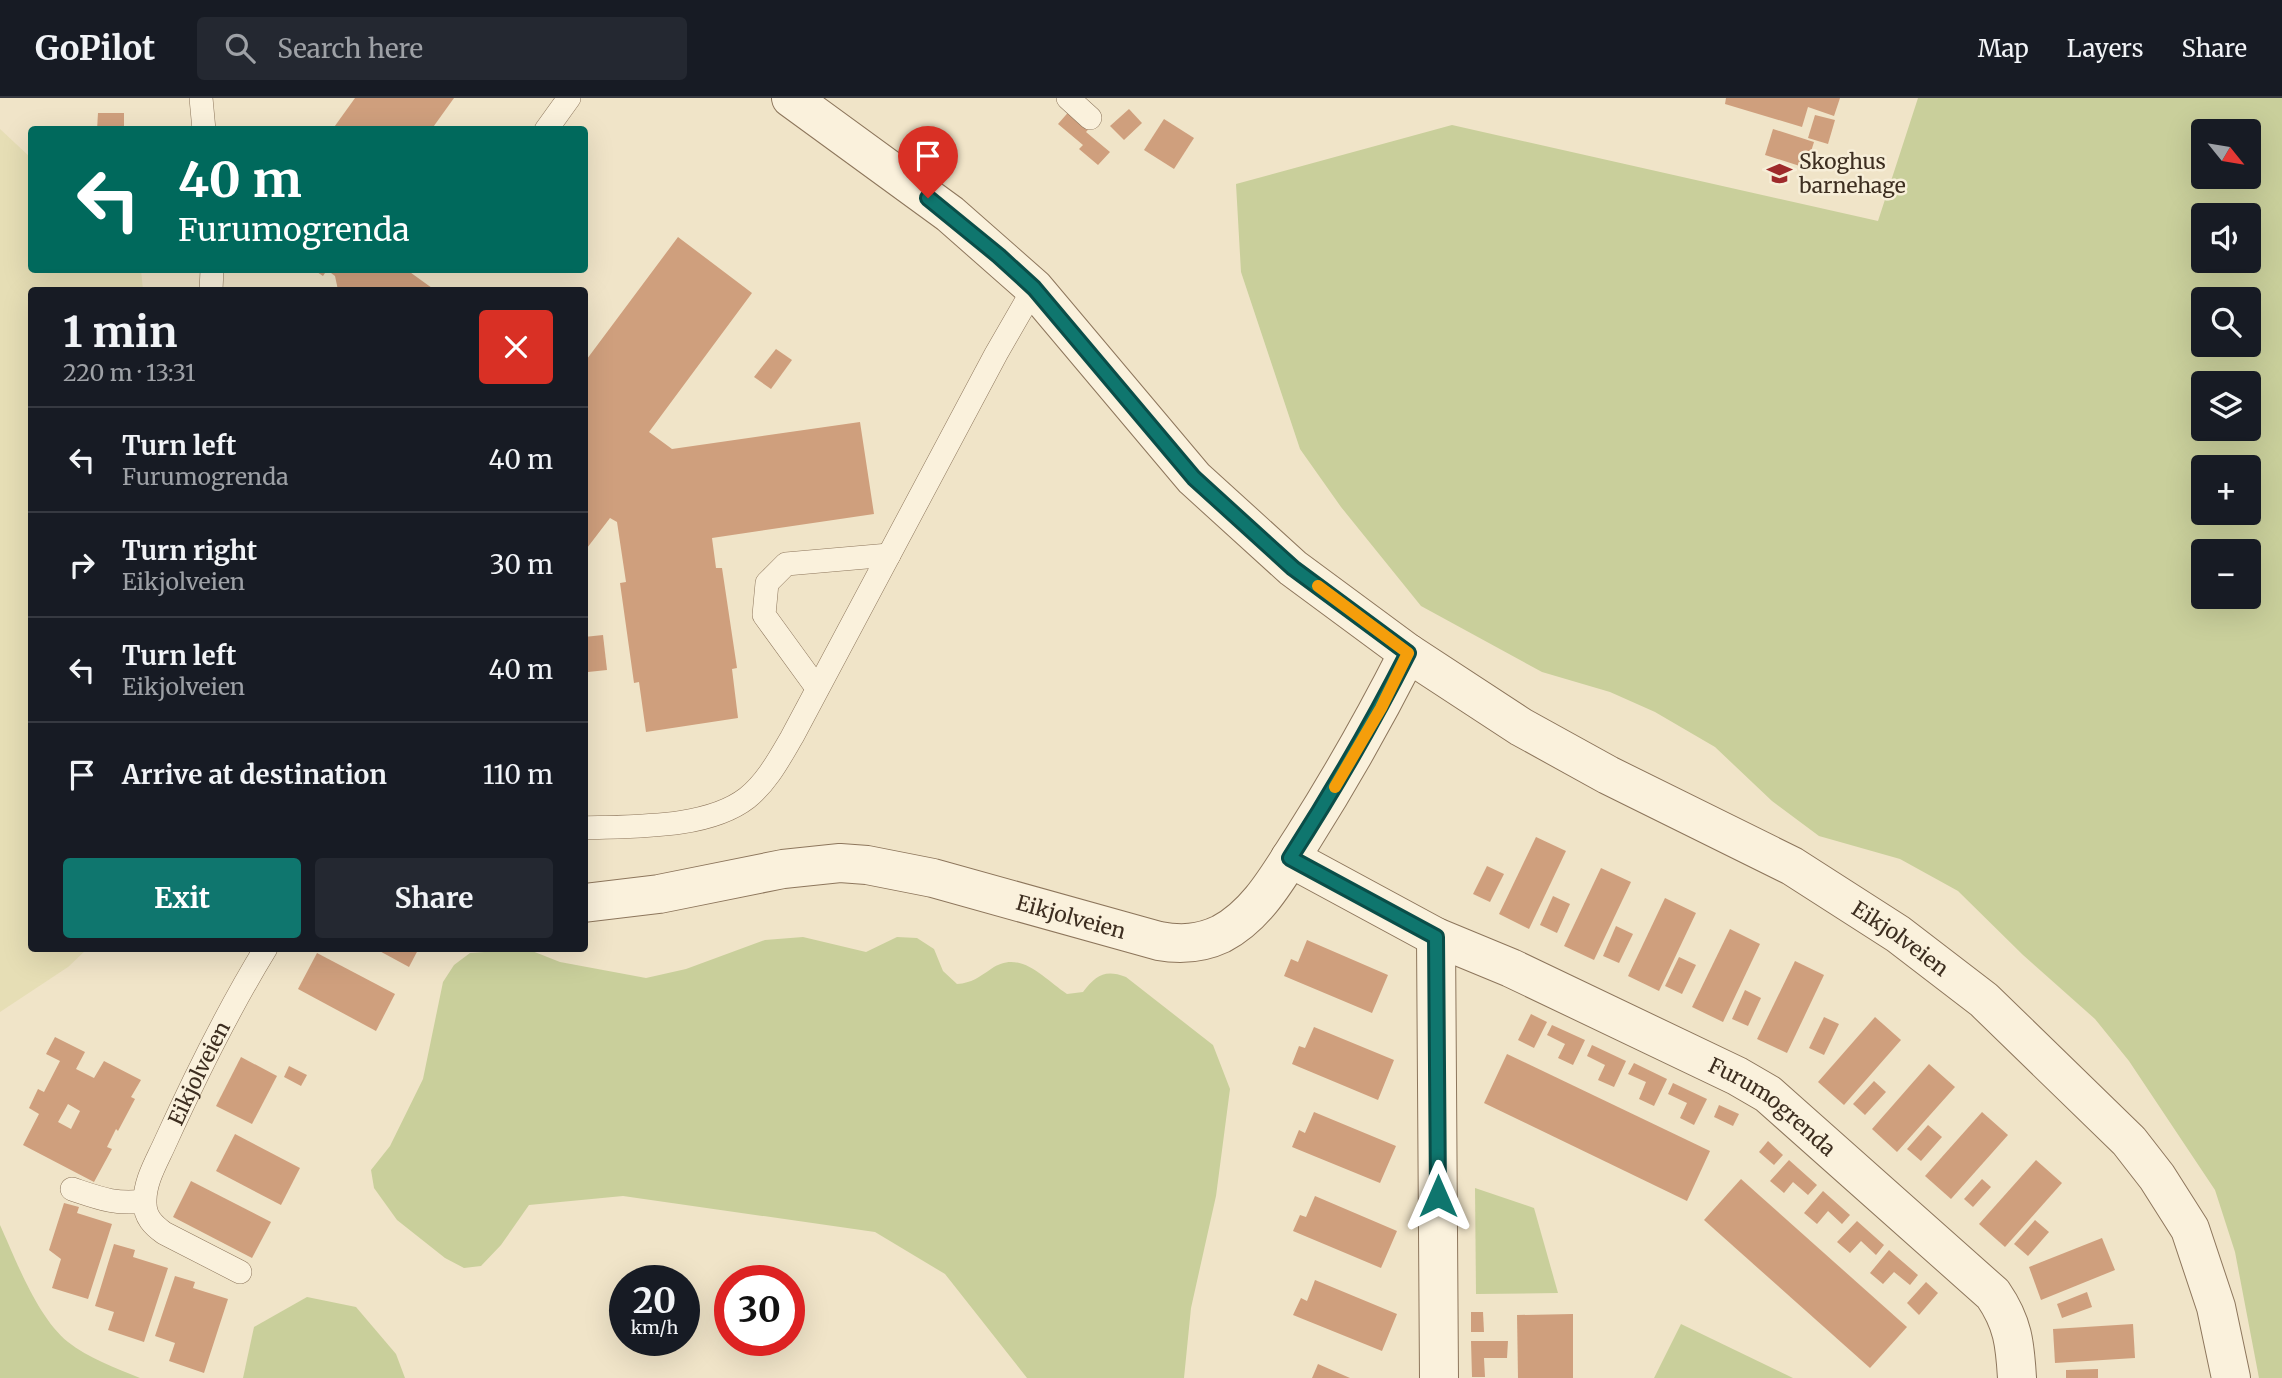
<!DOCTYPE html>
<html lang="en">
<head>
<meta charset="utf-8">
<style>
  :root { --surface:#171b24; --page:#242831; --text:#f1f3f6; --muted:#9ea1a6; --line:#363941; --accent:#0f766e }
  body { margin:0; font-family:Merriweather,serif; background:var(--page); color:var(--text); height:100vh; display:flex; flex-direction:column; font-size:26px; white-space:nowrap }
  * { box-sizing:border-box; margin:0 }
  p { font-size:23px; color:var(--muted) }
  .icon { flex:none; width:38px; height:38px; fill:none; stroke:currentColor; stroke-width:2; stroke-linecap:round; stroke-linejoin:round }
  .map { position:relative; flex:1; overflow:hidden }
  .details { position:absolute; left:28px; top:189px; width:560px; height:665px; display:flex; flex-direction:column; background:var(--surface); border-radius:7px; box-shadow:0 7px 28px #0002 }
  .details>* { flex:none }
  .guide { position:absolute; left:28px; top:28px; width:560px; height:147px; border-radius:7px; box-shadow:0 7px 28px #0002; background:#00695c; color:#fff; overflow:hidden }
  .needle { width:46px; rotate:120deg }
  .fabs { position:absolute; left:2191px; top:21px; display:grid; gap:14px }
  .fabs a { display:grid; place-items:center; width:70px; height:70px; border-radius:7px; background:var(--surface); box-shadow:0 7px 28px #0002; font-size:35px }
  .speed { position:absolute; left:609px; top:1167px; display:flex; gap:14px; font-size:35px; font-weight:700; text-align:center }
  .speed>* { display:grid; place-content:center; width:91px; height:91px; border-radius:50%; background:var(--surface); box-shadow:0 7px 28px #0002; line-height:1 }
  .speed small { font-size:18px; font-weight:400 }
  .speed .limit { border:10px solid #d22; background:#fff; color:#111 }
  .pin { position:absolute; display:grid; place-items:center; width:60px; height:60px; color:#fff; margin:-72px -30px; border-radius:50% 50% 50% 0; rotate:-45deg; box-shadow:0 0 7px #0007 }
  .pin .icon { rotate:45deg }
  .me { position:absolute; width:77px; margin:-38px; rotate:0deg; stroke-linejoin:round; filter:drop-shadow(0 0 5px #0008) }
  .turn { display:flex; align-items:center; gap:24px; height:147px; padding:0 35px; font-size:32px }
  .turn .icon { width:91px; height:91px; stroke-width:2.5 }
  .turn b { display:block; font-size:49px; line-height:60px }
  .round { display:grid; place-items:center; flex:none; width:74px; height:74px; border-radius:7px; background:var(--page) }
  .head { display:flex; align-items:center; justify-content:space-between; height:119px; padding:0 35px }
  h1 { font-size:42px; font-weight:700; line-height:52px }
  .cta { display:flex; gap:14px; margin-top:auto; padding:14px 35px }
  .cta a { flex:1; height:80px; border-radius:7px; background:var(--accent); color:#fff; font-size:28px; font-weight:700; line-height:80px; text-align:center }
  .cta a+a { background:var(--page); color:var(--text) }
  ul { padding:0; list-style:none }
  li { display:flex; align-items:center; gap:21px; height:105px; padding:0 35px; border-top:2px solid var(--line) }
  li div { flex:1 }
  li b { display:block; font-size:26px }
  li em { font-style:normal }
  header { display:flex; align-items:center; gap:42px; box-sizing:border-box; height:98px; padding:0 35px; background:var(--surface); border-bottom:2px solid var(--line) }
  header strong { font-size:33px }
  nav { display:flex; gap:38px; margin-inline-start:auto; font-size:24px }
  .search { width:490px; height:63px; background:var(--page); display:flex; align-items:center; gap:18px; box-sizing:border-box; padding:0 24px; border-radius:7px; color:var(--muted); font-size:26px }
  .map>svg:first-child { display:block }
  .farmland { fill:#e6deb5 }
  .green { fill:#c9cf9b; fill-rule:evenodd }
  .building { fill:#cf9f7d; fill-rule:evenodd }
  .lines { fill:none; stroke-linecap:round; stroke-linejoin:round }
  .service-casing { stroke:#8d765c; stroke-width:24 }
  .minor-casing { stroke:#8d765c; stroke-width:40 }
  .service { stroke:#faf1dc; stroke-width:23 }
  .minor { stroke:#faf1dc; stroke-width:38 }
  .route-casing { stroke:#0a4d48; stroke-width:18 }
  .route { stroke:#0f766e; stroke-width:12 }
  .slow { stroke:#f59e0b; stroke-width:12 }
  .labels { text-anchor:middle; dominant-baseline:central; stroke-width:5; stroke-linejoin:round; paint-order:stroke }
  .poi-label { font-size:21px; fill:#3d2e20; stroke:#f7eed8; text-anchor:start }
  .street-label { font-size:21px; fill:#3d2e20; stroke:#f7eed8 }
</style>
</head>
<body>
<header>
<strong>GoPilot</strong>
<div class="search"><svg class="icon" aria-label="search" viewBox="0 0 24 24"><circle cx="10" cy="10" r="6"/><path d="M15 15l6 6"/></svg>Search here</div>
<nav><a>Map</a><a>Layers</a><a>Share</a></nav>
</header>
<div class="map">
<svg width="2282" height="1280" viewBox="0 0 2282 1280">
  <rect width="100%" height="100%" fill="#f0e4c8"/>
  <!-- farmland -->
  <path class="farmland" d="M0 31 31 60 32 172H141L143 192H32V850L87 851 68 869 0 914Z"/>
  <!-- green -->
  <g class="green">
    <path d="M1918 0H2282V1280H2259L2235 1154 2215 1092 2129 963 2095 921 2023 857 1958 793 1900 761 1819 738 1772 703 1715 649 1655 614 1610 594 1542 574 1421 508 1341 409 1300 351 1241 174 1236 86 1452 27 1878 123ZM2203 33H2249V79H2203ZM2203 117H2249V163H2203ZM2203 201H2249V247H2203ZM2203 285H2249V331H2203ZM2203 369H2249V415H2203ZM2203 453H2249V499H2203Z"/>
    <path d="M803 839 866 854 897 839 917 840 934 851 943 873 957 886C972 885 979 879 991 871 1020 850 1044 881 1067 896L1083 894C1096 877 1105 871 1126 879L1213 947 1230 991 1216 1098 1191 1210 1184 1280H1027L945 1176 875 1134 623 1098 529 1107 501 1147 481 1168 464 1170 445 1160 397 1122 374 1090 371 1072 390 1048 423 981 443 884 454 867 470 855 527 851 560 864 646 880 686 871 765 842Z"/>
    <path d="M1475 1090 1534 1110 1558 1195 1476 1196Z"/>
    <path d="M0 1127C16 1162 37 1219 68 1244 88 1260 116 1270 140 1280H0Z"/>
    <path d="M307 1199 356 1209 396 1256 405 1280H243L254 1229Z"/>
    <path d="M1681 1226 1793 1280H1654Z"/>
  </g>
  <!-- building -->
  <g class="building">
    <path d="M355 0H454L431 32H332Z"/>
    <path d="M1726 0H1840L1834 18 1808 9 1802 29 1725 6Z"/>
    <path d="M1072 10 1092 27 1086 34 1110 54 1098 67 1079 51 1083 47 1058 26Z"/>
    <path d="M1129 11 1142 25 1124 42 1110 28Z"/>
    <path d="M98 15H124V32H97Z"/>
    <path d="M1815 17 1835 22 1828 46 1808 40Z"/>
    <path d="M1164 21 1194 40 1174 71 1144 52Z"/>
    <path d="M1773 31 1814 44 1806 70 1765 57Z"/>
    <path d="M678 139 752 195 649 334 672 351 860 324 874 416 712 440 716 470H722L737 570 732 571 738 620 646 634 639 584 634 585 620 485 626 484 617 424 610 420 584 454V265Z"/>
    <path d="M314 172H407L432 190 430 192H338L335 178 327 172 323 178Z"/>
    <path d="M776 251 792 262 771 291 754 279Z"/>
    <path d="M603 537 607 572 588 574 584 539Z"/>
    <path d="M1536 739 1566 753 1529 831 1499 816Z"/>
    <path d="M1487 768 1504 776 1490 804 1473 796Z"/>
    <path d="M1601 770 1631 784 1594 862 1564 848Z"/>
    <path d="M1553 798 1570 806 1557 835 1540 827Z"/>
    <path d="M1665 800 1696 815 1659 893 1628 878Z"/>
    <path d="M1616 828 1633 836 1619 865 1603 858Z"/>
    <path d="M1730 831 1760 846 1723 924 1692 909Z"/>
    <path d="M1307 842 1388 877 1372 915 1284 878 1291 861 1298 864Z"/>
    <path d="M374 850H419L409 869Z"/>
    <path d="M317 855 395 896 376 933 298 891Z"/>
    <path d="M1679 859 1696 867 1682 896 1665 888Z"/>
    <path d="M1795 863 1824 877 1787 955 1757 941Z"/>
    <path d="M1745 892 1761 900 1748 928 1732 921Z"/>
    <path d="M1531 916 1547 924 1534 950 1518 942Z"/>
    <path d="M1824 919 1839 926 1824 957 1809 950Z"/>
    <path d="M1875 919 1901 942 1844 1007 1818 984Z"/>
    <path d="M1552 927 1585 942 1573 967 1558 960 1565 946 1547 937Z"/>
    <path d="M1314 929 1394 962 1378 1002 1292 966 1299 948 1305 950Z"/>
    <path d="M55 939 85 954 76 971 94 980 104 963 141 982 131 999 135 1001 118 1033 116 1031 107 1049 112 1051 94 1084 23 1047 39 1016 29 1010 38 991 44 994 60 963 46 956ZM68 1006 80 1013 71 1031 58 1024Z"/>
    <path d="M1592 947 1626 963 1614 989 1598 982 1605 967 1587 958Z"/>
    <path d="M1507 956 1710 1053 1687 1103 1484 1005Z"/>
    <path d="M241 959 277 978 252 1026 216 1008Z"/>
    <path d="M1634 965 1667 981 1654 1008 1639 1001 1646 984 1628 976Z"/>
    <path d="M1929 966 1955 989 1897 1054 1872 1031Z"/>
    <path d="M289 968 307 977 301 988 284 979Z"/>
    <path d="M1874 983 1886 994 1865 1017 1853 1006Z"/>
    <path d="M1673 985 1707 1001 1694 1027 1680 1020 1687 1005 1668 996Z"/>
    <path d="M1719 1007 1739 1016 1733 1028 1714 1019Z"/>
    <path d="M1314 1014 1396 1048 1380 1085 1292 1049 1299 1032 1305 1035Z"/>
    <path d="M1982 1014 2008 1037 1951 1101 1925 1078Z"/>
    <path d="M1928 1027 1942 1039 1921 1063 1907 1051Z"/>
    <path d="M235 1036 300 1070 281 1107 216 1073Z"/>
    <path d="M1768 1043 1783 1057 1774 1067 1759 1054Z"/>
    <path d="M1789 1062 1817 1087 1808 1097 1793 1084 1784 1095 1770 1083Z"/>
    <path d="M2036 1062 2062 1085 2005 1149 1979 1126Z"/>
    <path d="M1741 1081 1907 1229 1870 1270 1704 1122Z"/>
    <path d="M1982 1081 1991 1089 1973 1109 1964 1101Z"/>
    <path d="M191 1083 271 1124 252 1160 173 1119Z"/>
    <path d="M1823 1093 1850 1117 1842 1126 1828 1113 1817 1126 1804 1115Z"/>
    <path d="M1315 1098 1397 1133 1381 1170 1293 1133 1300 1117 1306 1119Z"/>
    <path d="M64 1105 79 1109 77 1115 112 1126 88 1201 52 1190 61 1161 49 1152Z"/>
    <path d="M2035 1122 2049 1134 2028 1158 2014 1146Z"/>
    <path d="M1857 1123 1884 1147 1876 1157 1861 1143 1850 1155 1837 1144Z"/>
    <path d="M2102 1140 2115 1172 2041 1202 2029 1169Z"/>
    <path d="M114 1146 135 1152 133 1159 168 1170 144 1244 108 1232 114 1214 95 1208Z"/>
    <path d="M1889 1152 1918 1177 1910 1187 1894 1174 1883 1186 1870 1175Z"/>
    <path d="M175 1178 195 1184 193 1190 228 1201 204 1275 169 1263 175 1245 155 1238Z"/>
    <path d="M1315 1182 1397 1216 1382 1253 1293 1217 1301 1200 1307 1203Z"/>
    <path d="M1926 1184 1938 1195 1919 1217 1907 1205Z"/>
    <path d="M2087 1194 2092 1209 2062 1220 2057 1206Z"/>
    <path d="M1471 1214H1483L1484 1234H1471Z"/>
    <path d="M1573 1216V1280H1518L1517 1217Z"/>
    <path d="M2133 1226 2135 1260 2055 1265 2053 1231Z"/>
    <path d="M1471 1243H1508L1507 1260H1484L1485 1279H1472Z"/>
    <path d="M1318 1266 1350 1280H1312Z"/>
    <path d="M2098 1271V1280H2066V1272Z"/>
  </g>
  <g class="lines">
    <defs>
      <g id="service">
        <path d="M201 0 204 32"/>
        <path d="M1068 0 1090 20"/>
        <path d="M546 32 569 0"/>
        <path d="M211 192 212 172"/>
        <path d="M817 590 764 517 767 485 786 466 889 457"/>
        <path d="M584 730C633 728 707 731 747 700 767 684 779 661 792 639L996 256 1034 190"/>
        <path d="M72 1091C99 1100 116 1107 144 1103"/>
        <path id="s1" d="M240 1174 164 1135C153 1127 145 1119 145 1105 144 1084 157 1063 165 1045 195 979 228 912 266 850"/>
      </g>
      <g id="minor">
        <path id="s2" d="M791 0 950 116 1034 190 1194 380 1293 470 1408 555 1521 629 1608 677 1792 768 1898 836 1984 902 2129 1043 2157 1079 2190 1131 2216 1209 2231 1280"/>
        <path id="s3" d="M1290 760 1436 839 1511 870 1737 978 1768 996 1993 1196C2013 1225 2015 1246 2017 1280"/>
        <path id="s4" d="M584 805 659 796 783 771 840 765 867 767 933 780 1159 843C1181 847 1200 846 1221 836 1259 816 1280 775 1303 740 1341 680 1376 618 1408 555"/>
        <path d="M1436 839 1439 1280"/>
      </g>
    </defs>
    <!-- service casing -->
    <use href="#service" class="service-casing"/>
    <!-- minor casing -->
    <use href="#minor" class="minor-casing"/>
    <!-- service -->
    <use href="#service" class="service"/>
    <!-- minor -->
    <use href="#minor" class="minor"/>
  </g>
  <g class="lines">
    <defs>
      <path id="route" d="M928 100 999 158 1034 190 1194 380 1293 470 1408 555C1372 626 1333 693 1290 760L1436 839 1438 1098"/>
    </defs>
    <!-- route casing -->
    <use href="#route" class="route-casing"/>
    <!-- route -->
    <use href="#route" class="route"/>
    <!-- slow -->
    <path class="slow" d="M1318 488 1408 555 1381 610 1335 689"/>
  </g>
  <!-- icons -->
  <defs>
    <symbol id="school-bare" viewBox="-9 -9 18 18"><path d="M0-5L7-2L0 1L-7-2ZM-4 1L0 2.5L4 1V4Q0 6-4 4Z" fill="#9e2a2b" stroke="#f7eed8" stroke-width="2.5" paint-order="stroke"/></symbol>
  </defs>
  <g fill-rule="evenodd">
    <use href="#school-bare" x="1762" y="58" width="35" height="35"/>
  </g>
  <g class="labels">
    <!-- poi labels -->
    <g class="poi-label">
      <text x="1799" y="63">Skoghus<tspan x="1799" dy="24">barnehage</tspan></text>
    </g>
    <!-- street labels -->
    <g class="street-label">
      <text stroke="none"><textPath href="#s4" startOffset="497">Eikjolveien</textPath></text>
      <text stroke="none"><textPath href="#s2" startOffset="1404">Eikjolveien</textPath></text>
      <text stroke="none"><textPath href="#s1" startOffset="264">Eikjolveien</textPath></text>
      <text stroke="none"><textPath href="#s3" startOffset="544">Furumogrenda</textPath></text>
    </g>
  </g>
</svg>
<div class="fabs">
<a><svg class="needle" viewBox="-14 -14 28 28"><path d="M0-13l5 13h-10z" fill="#e53935"/><path d="M0 13l5-13h-10z" fill="#9ea1a6"/></svg></a>
<a><svg class="icon" aria-label="sound" viewBox="0 0 24 24"><path d="M4 9h4l5-4v14l-5-4H4zM17 9q2 3 0 6"/></svg></a>
<a><svg class="icon" aria-label="search" viewBox="0 0 24 24"><circle cx="10" cy="10" r="6"/><path d="M15 15l6 6"/></svg></a>
<a><svg class="icon" aria-label="layers" viewBox="0 0 24 24"><path d="M12 4l9 5-9 5-9-5zM3 14l9 5 9-5"/></svg></a>
<a>+</a>
<a>−</a>
</div>
<div class="speed"><div>20<small>km/h</small></div><div class="limit">30</div></div>
<div class="pin" style="left:928px;top:100px;background:#d93025"><svg class="icon" aria-label="arrive" viewBox="0 0 24 24"><path d="M6 21V4h12l-3 4 3 4H6"/></svg></div>
<svg class="me" style="left:1438px;top:1098px" viewBox="-20 -20 40 40"><path d="M0-17L14 15 0 8-14 15z" fill="#0f766e" stroke="#fff" stroke-width="4"/></svg>
<div class="guide">
<div class="turn"><svg class="icon" aria-label="left" viewBox="0 0 24 24"><path d="M17 20v-9H6M10 6l-5 5 5 5"/></svg><div><b>40 m</b>Furumogrenda</div></div>
</div>
<section class="details">
<div class="head"><div><h1>1 min</h1><p>220 m · 13:31</p></div><a class="round" style="background:#d93025;color:#fff"><svg class="icon" aria-label="close" viewBox="0 0 24 24"><path d="M6 6l12 12M18 6L6 18"/></svg></a></div>
<ul>
<li><svg class="icon" aria-label="left" viewBox="0 0 24 24"><path d="M17 20v-9H6M10 6l-5 5 5 5"/></svg><div><b>Turn left</b><p>Furumogrenda</p></div><em>40 m</em></li>
<li><svg class="icon" aria-label="right" viewBox="0 0 24 24"><path d="M7 20v-9h11M14 6l5 5-5 5"/></svg><div><b>Turn right</b><p>Eikjolveien</p></div><em>30 m</em></li>
<li><svg class="icon" aria-label="left" viewBox="0 0 24 24"><path d="M17 20v-9H6M10 6l-5 5 5 5"/></svg><div><b>Turn left</b><p>Eikjolveien</p></div><em>40 m</em></li>
<li><svg class="icon" aria-label="arrive" viewBox="0 0 24 24"><path d="M6 21V4h12l-3 4 3 4H6"/></svg><div><b>Arrive at destination</b></div><em>110 m</em></li>
</ul>
<div class="cta"><a>Exit</a><a>Share</a></div>
</section>
</div>
</body>
</html>
